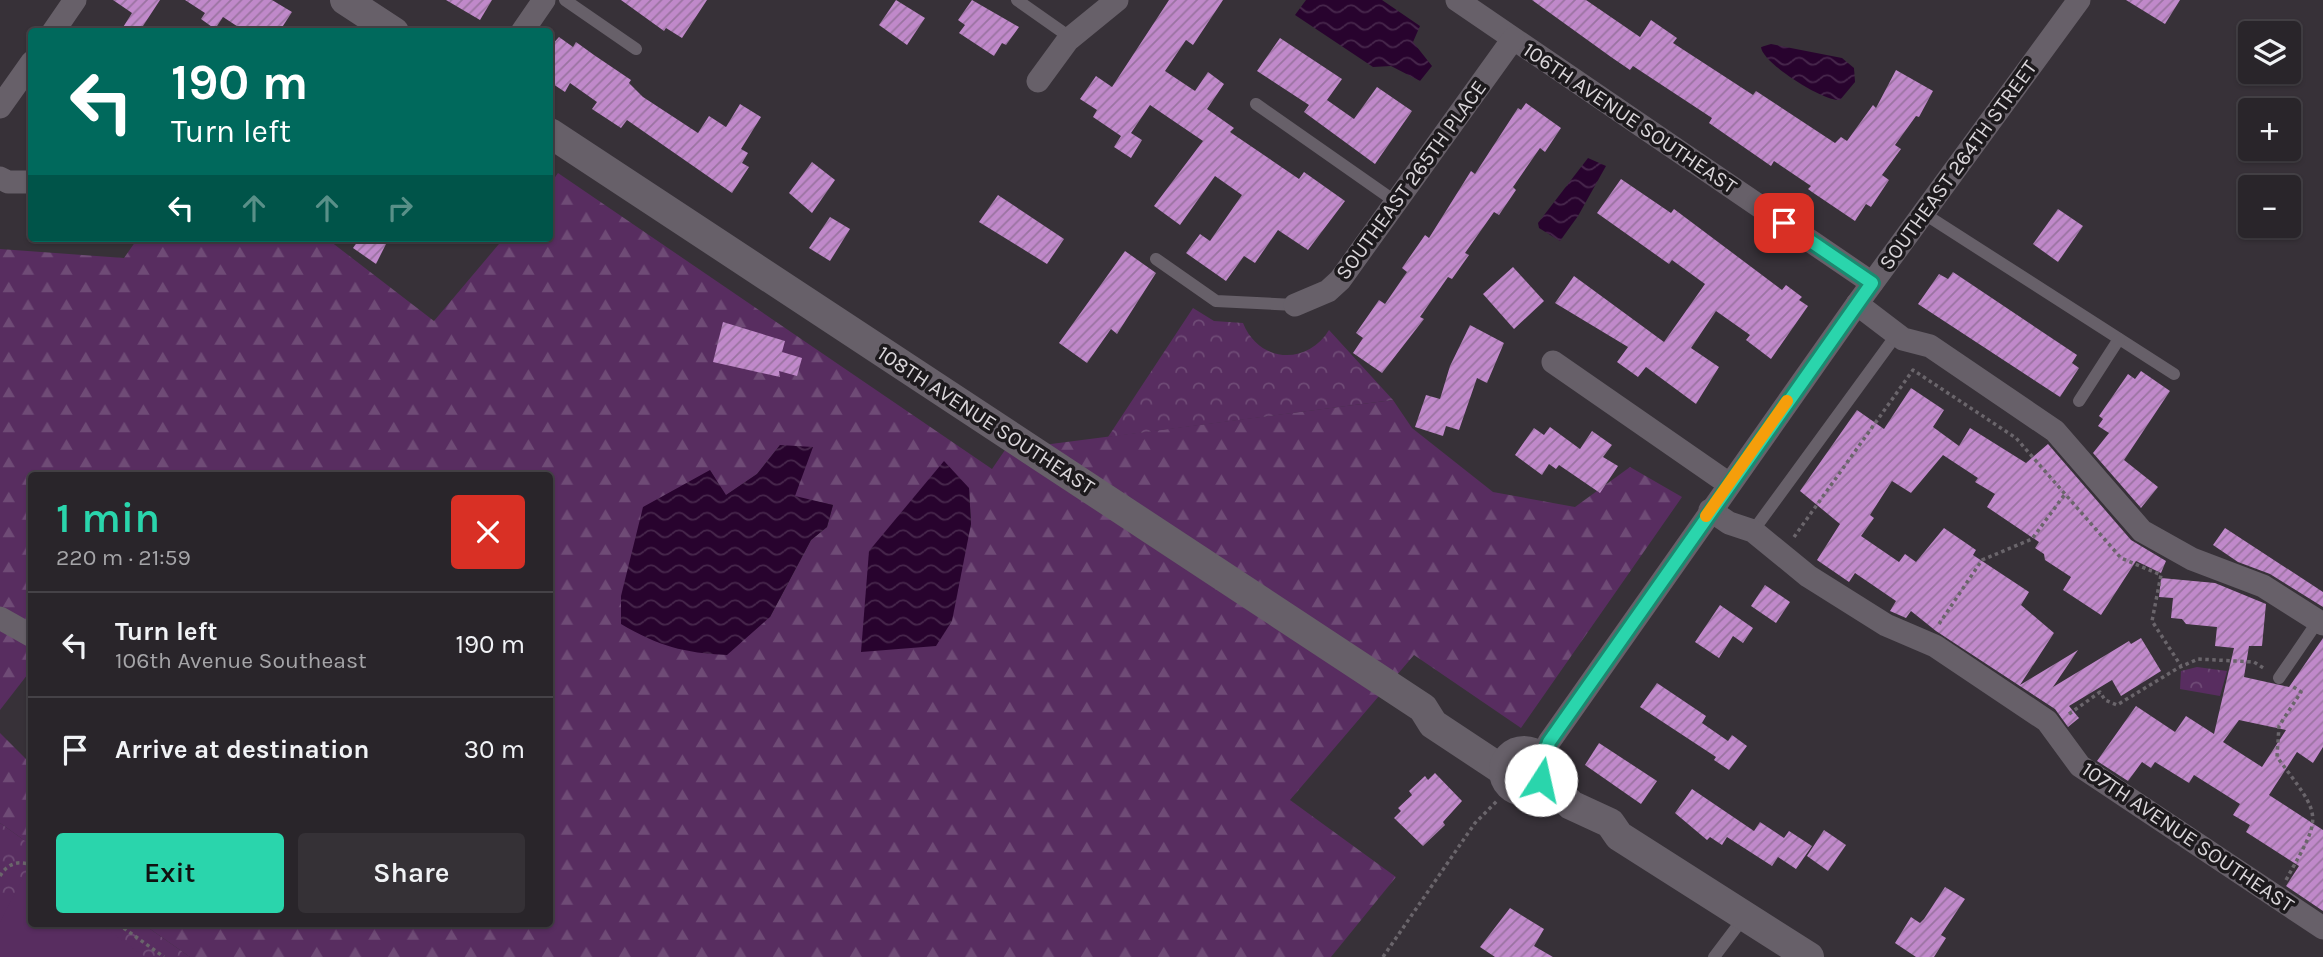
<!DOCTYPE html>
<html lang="en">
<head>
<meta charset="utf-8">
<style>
  :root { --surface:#29252a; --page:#353136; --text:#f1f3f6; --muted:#a5a5a8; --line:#454247; --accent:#2ad5ac }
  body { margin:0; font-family:Karla,sans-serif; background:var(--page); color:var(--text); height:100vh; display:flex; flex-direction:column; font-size:26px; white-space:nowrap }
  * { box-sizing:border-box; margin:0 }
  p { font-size:23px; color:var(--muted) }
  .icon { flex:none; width:38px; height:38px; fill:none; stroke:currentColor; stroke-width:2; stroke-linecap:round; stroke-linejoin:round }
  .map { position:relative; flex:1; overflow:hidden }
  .sheet { position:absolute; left:28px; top:472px; width:525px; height:455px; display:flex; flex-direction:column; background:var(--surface); border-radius:7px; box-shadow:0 2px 5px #0004,0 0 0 2px var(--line) }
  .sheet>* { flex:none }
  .hud { position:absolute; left:28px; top:28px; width:525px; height:214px; border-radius:7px; box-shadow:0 2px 5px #0004,0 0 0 2px var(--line); background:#00695c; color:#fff; overflow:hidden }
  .tools { position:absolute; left:2238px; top:21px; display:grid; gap:14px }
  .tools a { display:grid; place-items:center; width:63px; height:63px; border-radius:7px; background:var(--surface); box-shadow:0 2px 5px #0004,0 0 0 2px var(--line); font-size:35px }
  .pin { position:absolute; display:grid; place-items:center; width:60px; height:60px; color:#fff; margin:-30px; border-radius:14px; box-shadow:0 4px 10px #0006 }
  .me { position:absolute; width:77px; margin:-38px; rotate:10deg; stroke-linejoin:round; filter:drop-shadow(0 0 5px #0008) }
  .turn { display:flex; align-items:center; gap:24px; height:147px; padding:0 28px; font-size:32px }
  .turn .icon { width:91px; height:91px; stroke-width:2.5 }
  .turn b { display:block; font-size:49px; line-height:60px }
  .lanes { display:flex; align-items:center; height:66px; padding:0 28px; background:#0003; justify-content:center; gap:35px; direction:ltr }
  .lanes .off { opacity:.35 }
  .round { display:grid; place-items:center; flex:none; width:74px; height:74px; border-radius:7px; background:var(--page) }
  .overview { display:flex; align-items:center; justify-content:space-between; height:119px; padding:0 28px }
  h1 { font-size:42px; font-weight:600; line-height:52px; color:var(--accent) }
  .button { display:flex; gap:14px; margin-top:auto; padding:14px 28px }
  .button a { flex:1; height:80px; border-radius:7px; background:var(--accent); color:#111; font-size:28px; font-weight:600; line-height:80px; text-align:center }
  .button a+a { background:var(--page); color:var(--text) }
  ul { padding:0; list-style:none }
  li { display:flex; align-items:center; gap:21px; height:105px; padding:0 28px; border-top:2px solid var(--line) }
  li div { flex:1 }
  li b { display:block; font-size:26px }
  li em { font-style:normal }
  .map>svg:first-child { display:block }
  .forest { fill:url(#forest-firs); fill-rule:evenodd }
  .park { fill:url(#park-crowns) }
  .garden { fill:#582d60 }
  .water { fill:url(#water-waves) }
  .building { fill:url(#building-hatch); fill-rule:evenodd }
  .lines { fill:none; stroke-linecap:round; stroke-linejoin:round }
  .path { stroke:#6a656b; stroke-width:3.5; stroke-dasharray:3.5 3.5; stroke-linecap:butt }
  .service { stroke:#676069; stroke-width:12 }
  .minor { stroke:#676069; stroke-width:23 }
  .tertiary { stroke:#676069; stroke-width:30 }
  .route-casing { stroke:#1b8a70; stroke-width:18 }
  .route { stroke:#2ad5ac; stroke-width:12 }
  .slow { stroke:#f59e0b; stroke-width:12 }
  .labels { text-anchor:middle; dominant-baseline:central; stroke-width:7; stroke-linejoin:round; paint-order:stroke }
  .street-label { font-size:21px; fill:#dad6da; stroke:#1d1a1d }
</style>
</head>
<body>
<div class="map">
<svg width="2323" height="957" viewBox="0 0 2323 957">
  <defs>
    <pattern id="forest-firs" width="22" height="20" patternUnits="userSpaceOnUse" patternTransform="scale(1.75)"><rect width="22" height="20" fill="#582d60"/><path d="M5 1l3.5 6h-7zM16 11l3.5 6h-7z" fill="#6f4b76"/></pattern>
    <pattern id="park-crowns" width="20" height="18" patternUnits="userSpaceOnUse" patternTransform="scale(1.75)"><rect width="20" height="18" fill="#582d60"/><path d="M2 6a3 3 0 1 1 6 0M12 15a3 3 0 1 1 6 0" fill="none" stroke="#6f4b76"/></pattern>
    <pattern id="water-waves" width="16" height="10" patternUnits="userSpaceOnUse" patternTransform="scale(1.75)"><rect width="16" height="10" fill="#28032e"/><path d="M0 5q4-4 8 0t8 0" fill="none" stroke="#47274c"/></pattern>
    <pattern id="building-hatch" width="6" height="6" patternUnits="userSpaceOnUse" patternTransform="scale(1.75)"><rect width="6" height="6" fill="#c089ca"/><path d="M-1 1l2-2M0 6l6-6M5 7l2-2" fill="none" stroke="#9a73a1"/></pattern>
  </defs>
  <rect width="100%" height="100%" fill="#373138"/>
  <!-- forest -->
  <g class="forest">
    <path d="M558 173 992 469 1005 450 1393 400 1412 428 1493 492 1575 507 1630 467 1682 497 1521 728 1414 655 1290 800 1396 877 1331 957H190L143 924H550V476H32L31 670 0 710V249L124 258 138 238H326L434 321 504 238H550V184ZM780 445 795 497 833 505 827 527 811 540 770 617 710 470 725 496 757 474ZM969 488 971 524 961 566Z"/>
    <path d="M0 733 31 764V845L0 823Z"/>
  </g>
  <!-- park -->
  <g class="park">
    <path d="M1193 308 1214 321 1243 323C1259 363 1307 366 1329 330L1393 400 1108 437Z"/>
    <path d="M2197 667 2227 671 2220 696 2180 689 2181 671Z"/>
    <path d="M0 823 31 845 32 924H143L190 957H0Z"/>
  </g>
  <!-- garden -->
  <path class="garden" d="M31 874 32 924H100L145 957H0V922L24 876Z"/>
  <!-- water -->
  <g class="water">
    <path d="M1306 0H1382L1420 26 1413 42 1432 66 1420 81 1391 66 1373 67 1295 15Z"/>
    <path d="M1771 44 1842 58 1854 68 1855 82 1840 100C1824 102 1762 63 1761 47Z"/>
    <path d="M1588 158 1606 166 1578 216 1560 241 1539 228 1538 223Z"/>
    <path d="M780 445 813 447 795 496 833 505 827 527 811 540 770 617 727 655C684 653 658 646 621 624V596L643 507 710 470 726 495 757 474Z"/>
    <path d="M944 461 969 488 971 524 952 621 936 646 861 652 869 551Z"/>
  </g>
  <!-- building -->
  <g class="building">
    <path d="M113 0H160L139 32H120L132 13Z"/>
    <path d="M185 0H272L292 12 279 32H246L223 17 215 29 201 19 205 13Z"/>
    <path d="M446 0H492L480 20Z"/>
    <path d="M621 0H707L682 38 666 28 664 31Z"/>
    <path d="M896 0 925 18 907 45 879 25Z"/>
    <path d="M972 0 1019 27 1006 45 1002 43 994 56 959 33 965 25 958 20Z"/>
    <path d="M1169 0H1223L1193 45 1186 40 1165 71 1195 91 1208 72 1224 84 1207 109 1234 128 1230 132 1299 179 1304 172 1345 201 1308 250 1278 230 1255 263 1244 256 1226 281 1186 253 1200 234 1210 241 1242 195 1215 176 1180 225 1154 206 1203 141 1150 105 1131 133 1142 140 1131 158 1114 147 1121 136 1093 117 1097 110 1080 99 1096 76 1112 87Z"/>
    <path d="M1532 0H1586L1640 37 1651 20 1677 38 1673 43 1753 95 1756 91 1835 143 1841 137 1847 141 1873 105 1876 108 1896 70 1933 91 1919 117 1916 116 1895 145 1901 149 1882 175 1889 180 1871 207 1866 204 1855 221 1812 192 1808 189 1811 186 1774 161 1771 166 1709 123 1712 118 1633 66 1630 70 1611 57Z"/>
    <path d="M2126 0H2180L2165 24Z"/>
    <path d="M559 37 573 47 576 42 594 55 631 80 629 83 643 97 698 133 709 116 726 127 740 104 761 117 741 149 748 153 742 163 749 167 732 193 627 120 621 128 592 109 597 102 570 83 565 92 550 82V47Z"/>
    <path d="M1280 38 1342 79 1327 100 1354 119 1377 87 1412 111 1375 164 1304 112 1309 105 1257 71Z"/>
    <path d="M1526 103 1561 128 1545 152 1540 148 1513 187 1516 190 1499 215 1494 212 1465 253 1469 255 1452 279 1448 277 1420 317 1424 319 1382 373 1353 353 1363 338 1356 333 1379 300 1385 304 1407 272 1402 268 1425 235 1429 238 1471 171 1475 174 1518 108 1521 110Z"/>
    <path d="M812 162 835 180 812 213 789 193Z"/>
    <path d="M1621 179 1671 213 1674 209 1782 290 1786 285 1802 297 1799 300 1808 306 1771 359 1746 340 1750 335 1716 311 1691 348 1719 367 1696 404 1646 367 1638 377 1617 362 1628 347 1555 303 1574 276 1664 342 1705 284 1672 260 1669 264 1597 213Z"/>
    <path d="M998 195 1064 239 1047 264 979 222Z"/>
    <path d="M2058 209 2083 226 2058 262 2033 244Z"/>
    <path d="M830 217 850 229 830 261 809 248Z"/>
    <path d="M360 238H389L376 264 353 248Z"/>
    <path d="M1125 251 1156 273 1117 334 1111 329 1087 363 1059 343Z"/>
    <path d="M1513 267 1544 301 1514 329 1483 294Z"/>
    <path d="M1953 272 2077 355 2072 363 2079 368 2060 397 1918 304 1939 274 1948 279Z"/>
    <path d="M723 322 785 341 782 352 802 358 797 376 779 371 780 377 713 362Z"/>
    <path d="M1470 325 1504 343 1487 383 1477 378 1459 430 1446 426 1443 436 1415 427 1426 395 1440 399 1450 366Z"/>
    <path d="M2141 371 2170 391 2124 460 2158 487 2141 508 2093 453 2109 433 2098 426 2103 419 2099 416 2128 374 2135 379Z"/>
    <path d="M1911 388 1944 410 1933 427 1959 446 1970 428 2026 463 2048 444 2131 540 2166 561 2161 573 2136 561 2101 615 2063 590 2071 577 2045 560 2044 554 2035 548 2039 542 1987 507 1995 494 1975 482 1978 478 1943 455 1911 493 1892 481 1870 515 1874 518 1861 536 1899 562 1905 554 1916 562 1944 528 1976 550 1973 555 2029 592 2021 605 2054 633 2020 685 2078 650 2053 687 2129 641 2131 644 2141 638 2161 671 2121 696 2112 680 2069 706 2079 718 2068 727 2055 709 1936 631 1911 611 1906 618 1890 611 1896 601 1855 573 1849 582 1817 560 1840 524 1800 491 1857 410 1884 429Z"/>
    <path d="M1550 427 1580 449 1592 431 1612 445 1603 457 1618 466 1600 493 1559 465 1556 469 1549 464 1542 475 1515 455 1534 428 1544 435Z"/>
    <path d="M2225 528 2323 592V607L2270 574 2238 562 2213 545Z"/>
    <path d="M2161 578 2215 583 2266 604 2262 646H2249L2244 677 2289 687 2323 638V747L2313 763 2297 752 2269 795 2323 830V911L2286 886 2299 866 2246 832 2250 825 2233 815 2240 804 2194 775 2189 783 2155 762 2151 768 2142 762 2128 781 2097 761 2136 706 2175 732 2186 716 2214 734 2234 648 2215 646 2217 627 2186 624 2182 619 2171 618 2173 598 2159 597ZM2239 720 2286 730 2262 767 2223 742Z"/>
    <path d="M1765 585 1790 602 1776 623 1751 606Z"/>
    <path d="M1720 605 1753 628 1743 643 1733 636 1719 658 1695 642Z"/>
    <path d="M1657 683 1706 716 1702 723 1728 741 1732 735 1747 746 1729 770 1714 760 1716 757 1640 707Z"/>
    <path d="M1599 743 1657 781 1641 804 1585 765Z"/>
    <path d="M1435 773 1462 801 1443 822 1445 825 1423 846 1394 818 1401 811 1398 808 1412 795 1409 791 1425 776 1428 780Z"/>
    <path d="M1692 789 1754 831 1760 822 1784 838 1789 831 1812 846 1796 869 1778 857 1772 866 1727 837 1722 845 1710 837 1707 840 1675 813Z"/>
    <path d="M1824 830 1846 845 1828 871 1807 856Z"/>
    <path d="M1945 887 1965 899 1941 935 1946 938 1934 957H1916L1895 943 1911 917 1920 923 1924 919Z"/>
    <path d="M1510 908 1544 929 1534 946 1553 957H1495L1480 947Z"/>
  </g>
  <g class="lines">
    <!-- path -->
    <g class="path">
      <path d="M1794 537 1913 370 2016 438 2121 558 2161 575 2152 621 2181 666"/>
      <path d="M1939 624 1982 560 2032 539 2065 494"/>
      <path d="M2069 714 2100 692 2105 700 2117 705 2178 668 2198 659 2254 662 2265 669"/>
      <path d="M0 876C7 864 19 859 32 866"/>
      <path d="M2286 880C2323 813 2323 819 2277 757L2279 726 2301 692 2292 686"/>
      <path d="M118 924 164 957"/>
      <path d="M1383 957 1475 823 1498 800"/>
    </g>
    <!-- service -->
    <g class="service">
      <path d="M565 0 636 49"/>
      <path d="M1017 0 1071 38"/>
      <path d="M1256 104 1396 202"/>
      <path d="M1923 213 2174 374"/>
      <path d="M1156 259 1216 301 1295 305"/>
      <path d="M2079 401 2119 339"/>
      <path d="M1753 531 1897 334"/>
      <path d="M2279 678 2318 621"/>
      <path d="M1714 957 1745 916"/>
    </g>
    <!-- minor -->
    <g class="minor">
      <path d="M1457 0 1872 283"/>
      <path d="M53 32 75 0"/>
      <path d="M522 32 544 0"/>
      <path d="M1038 81 1068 40 1117 0"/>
      <path d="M0 107 32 62"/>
      <path d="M0 178 8 182H32"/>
      <path d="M1857 304 1903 339 1930 346 2055 431 2142 531 2192 559 2263 586 2323 624"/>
      <path d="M1295 305 1328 291 1340 280 1513 39"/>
      <path d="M1553 362 1729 484"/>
      <path d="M1710 510 1729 523 1753 531 1808 576 1886 625 1935 646 2047 721 2080 766 2323 928"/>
      <path d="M0 618 32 636"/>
      <path d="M1542 763 1549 742 1857 304 2079 0"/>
    </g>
    <!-- tertiary -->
    <g class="tertiary">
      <path d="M345 0 394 32"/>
      <path d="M550 133 1423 708 1433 724 1504 771"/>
      <circle cx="1524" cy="771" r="20"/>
      <path d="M1543 775 1571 805 1610 823 1619 836 1809 957"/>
    </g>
  </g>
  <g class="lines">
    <defs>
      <path id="route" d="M1541 780 1542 763 1549 742 1872 283 1784 223"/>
    </defs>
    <!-- route casing -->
    <use href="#route" class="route-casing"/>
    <!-- route -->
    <use href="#route" class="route"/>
    <!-- slow -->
    <path class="slow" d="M1706 516 1787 401"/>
  </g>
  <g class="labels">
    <!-- street labels -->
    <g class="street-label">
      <text transform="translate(1630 118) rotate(34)">106TH AVENUE SOUTHEAST</text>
      <text transform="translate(1958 165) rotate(-54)">SOUTHEAST 264TH STREET</text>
      <text transform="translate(1411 180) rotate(-54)">SOUTHEAST 265TH PLACE</text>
      <text transform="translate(986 420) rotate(33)">108TH AVENUE SOUTHEAST</text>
      <text transform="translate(2188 837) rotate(34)">107TH AVENUE SOUTHEAST</text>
    </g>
  </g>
</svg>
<div class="tools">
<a><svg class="icon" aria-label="layers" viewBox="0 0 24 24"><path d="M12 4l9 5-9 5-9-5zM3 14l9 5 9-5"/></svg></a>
<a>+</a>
<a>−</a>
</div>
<div class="pin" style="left:1784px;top:223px;background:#d93025"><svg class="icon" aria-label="arrive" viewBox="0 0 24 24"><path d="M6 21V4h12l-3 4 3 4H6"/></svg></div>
<svg class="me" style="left:1541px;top:780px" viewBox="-20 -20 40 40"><circle r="19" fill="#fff"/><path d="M0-13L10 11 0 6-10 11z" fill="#2ad5ac"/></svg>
<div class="hud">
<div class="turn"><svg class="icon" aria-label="left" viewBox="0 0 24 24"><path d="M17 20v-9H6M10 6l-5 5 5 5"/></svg><div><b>190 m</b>Turn left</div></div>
<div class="lanes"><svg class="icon" aria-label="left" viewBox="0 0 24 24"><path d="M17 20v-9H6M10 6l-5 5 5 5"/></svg><svg class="icon off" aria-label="ahead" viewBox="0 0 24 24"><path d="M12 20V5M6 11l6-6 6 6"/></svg><svg class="icon off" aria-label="ahead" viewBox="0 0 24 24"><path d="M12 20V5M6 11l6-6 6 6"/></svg><svg class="icon off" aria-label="right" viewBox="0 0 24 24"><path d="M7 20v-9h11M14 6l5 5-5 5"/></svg></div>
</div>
<section class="sheet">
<div class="overview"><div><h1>1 min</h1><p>220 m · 21:59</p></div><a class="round" style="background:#d93025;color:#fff"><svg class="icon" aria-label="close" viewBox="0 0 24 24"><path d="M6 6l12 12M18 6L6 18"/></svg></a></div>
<ul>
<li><svg class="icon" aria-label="left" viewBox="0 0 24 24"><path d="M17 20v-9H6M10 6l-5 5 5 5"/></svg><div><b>Turn left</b><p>106th Avenue Southeast</p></div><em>190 m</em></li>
<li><svg class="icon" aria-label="arrive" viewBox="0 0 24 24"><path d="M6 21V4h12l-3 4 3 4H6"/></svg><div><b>Arrive at destination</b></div><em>30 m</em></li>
</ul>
<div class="button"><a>Exit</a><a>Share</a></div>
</section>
</div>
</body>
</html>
